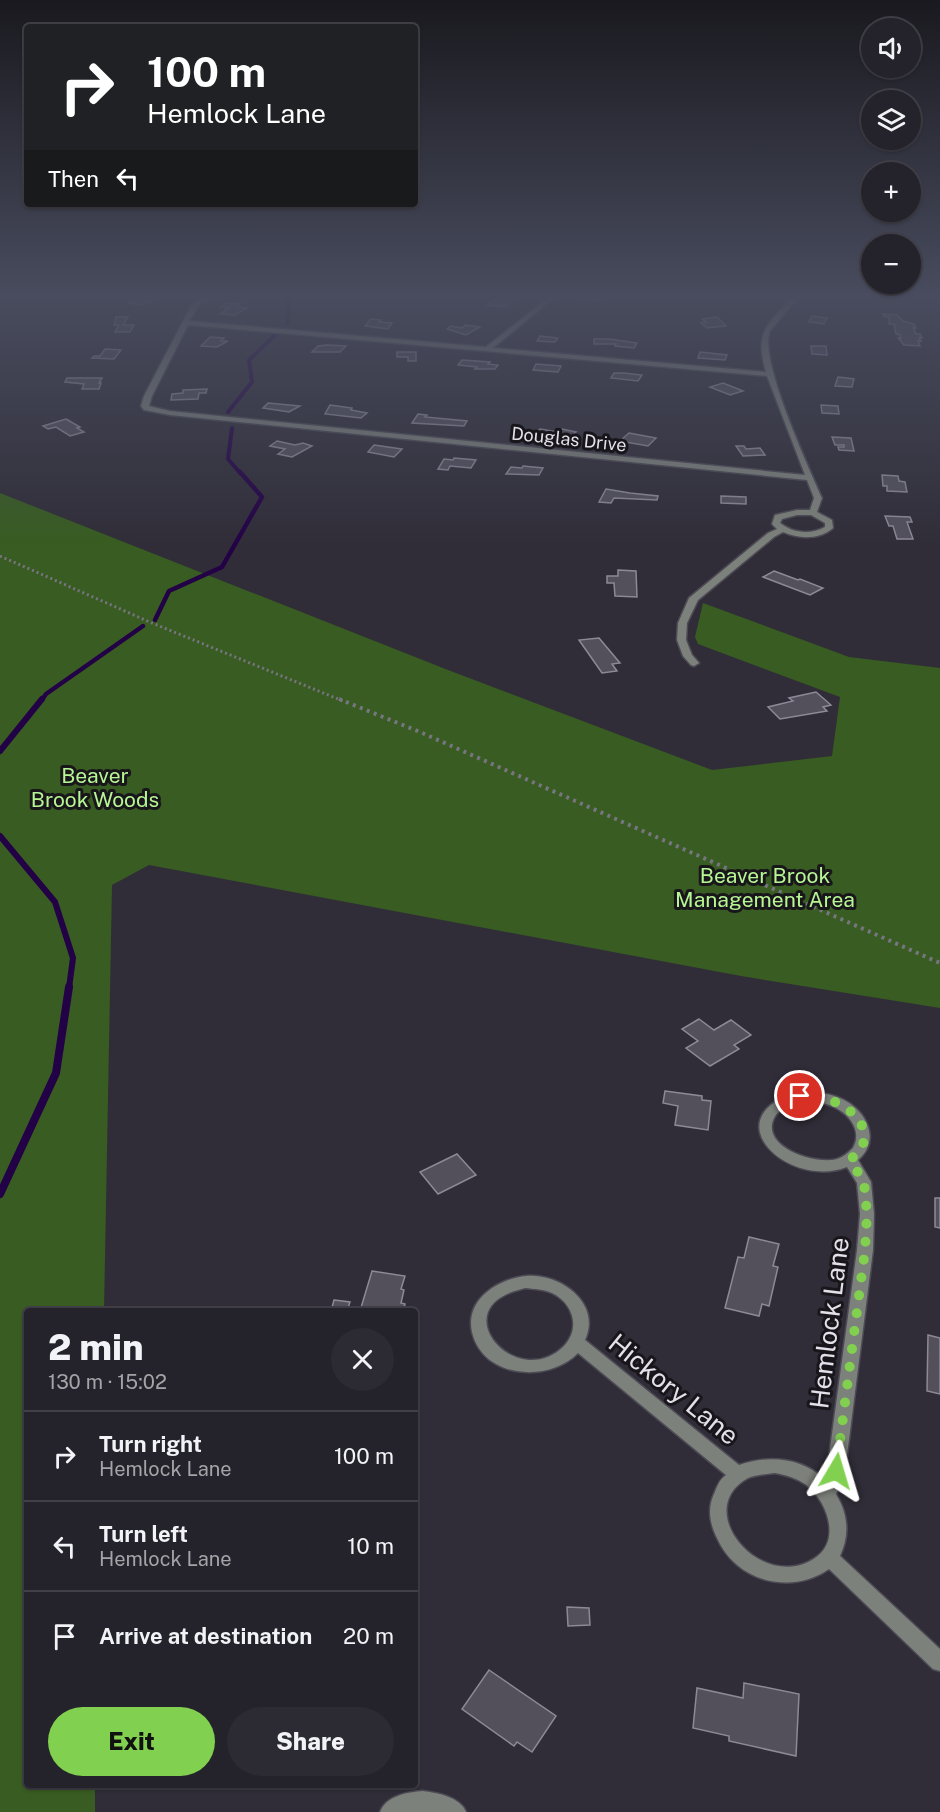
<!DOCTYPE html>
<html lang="en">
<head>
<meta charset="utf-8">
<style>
  :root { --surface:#24222a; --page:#2c2a32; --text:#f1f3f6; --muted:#a3a4a8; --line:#413f47; --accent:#82d04f }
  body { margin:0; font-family:"Public Sans",sans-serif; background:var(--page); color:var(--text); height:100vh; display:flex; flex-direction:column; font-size:22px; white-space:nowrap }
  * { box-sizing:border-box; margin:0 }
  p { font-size:20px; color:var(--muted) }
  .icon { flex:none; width:33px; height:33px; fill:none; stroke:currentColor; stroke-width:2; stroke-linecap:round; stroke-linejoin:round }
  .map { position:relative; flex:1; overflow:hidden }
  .drawer { position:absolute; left:24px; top:1308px; width:394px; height:480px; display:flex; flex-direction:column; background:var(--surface); border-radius:6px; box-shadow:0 2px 4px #0004,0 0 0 2px var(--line) }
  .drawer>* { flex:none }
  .hud { position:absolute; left:24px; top:24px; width:394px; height:183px; border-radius:6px; box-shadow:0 2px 4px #0004,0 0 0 2px var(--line); background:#202124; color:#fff; overflow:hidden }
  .fabs { position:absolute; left:861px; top:18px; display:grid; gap:12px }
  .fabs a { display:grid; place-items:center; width:60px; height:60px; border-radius:50%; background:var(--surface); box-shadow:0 2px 4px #0004,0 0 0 2px var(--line); font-size:30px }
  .pin { position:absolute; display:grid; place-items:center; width:51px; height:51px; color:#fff; margin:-26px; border:3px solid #fff; border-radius:50%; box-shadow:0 2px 6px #0007 }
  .me { position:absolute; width:66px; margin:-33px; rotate:7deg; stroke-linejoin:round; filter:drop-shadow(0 0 4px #0008) }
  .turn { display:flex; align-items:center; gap:21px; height:126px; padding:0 24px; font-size:27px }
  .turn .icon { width:78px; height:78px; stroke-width:2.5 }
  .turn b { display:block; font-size:42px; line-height:51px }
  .then { display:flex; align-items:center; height:57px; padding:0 24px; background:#0003; gap:12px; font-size:22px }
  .round { display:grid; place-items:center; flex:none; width:63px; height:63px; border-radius:32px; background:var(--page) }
  .overview { display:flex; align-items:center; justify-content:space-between; height:102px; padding:0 24px }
  h1 { font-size:36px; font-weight:800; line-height:45px }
  .primary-button { display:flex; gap:12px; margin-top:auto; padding:12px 24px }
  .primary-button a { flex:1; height:69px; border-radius:36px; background:var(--accent); color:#111; font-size:24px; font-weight:800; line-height:69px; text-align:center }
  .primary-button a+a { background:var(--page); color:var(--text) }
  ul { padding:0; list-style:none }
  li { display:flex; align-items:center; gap:18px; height:90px; padding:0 24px; border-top:2px solid var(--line) }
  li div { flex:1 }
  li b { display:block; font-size:22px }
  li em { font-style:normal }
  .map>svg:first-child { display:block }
  .green { fill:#385c21 }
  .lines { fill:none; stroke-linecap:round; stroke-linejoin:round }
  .stream-far3 { stroke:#230146; stroke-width:4 }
  .stream-far2 { stroke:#230146; stroke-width:4.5 }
  .stream-far1 { stroke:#230146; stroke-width:6 }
  .stream { stroke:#230146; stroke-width:8 }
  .building { fill:#53505c; stroke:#8d8997; stroke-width:1.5 }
  .street-casing { stroke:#4c4a54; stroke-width:3 }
  .path-far1 { stroke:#77757f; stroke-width:3; stroke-dasharray:2 3; stroke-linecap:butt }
  .path { stroke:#77757f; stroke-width:4; stroke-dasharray:3 4.5; stroke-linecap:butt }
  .street { fill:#7d817b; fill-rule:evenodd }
  .route { stroke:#82d04f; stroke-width:10; stroke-dasharray:0 18 }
  .labels { text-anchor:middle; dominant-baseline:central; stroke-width:6; stroke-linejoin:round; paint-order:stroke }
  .far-street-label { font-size:18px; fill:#e2e0e8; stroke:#18161b }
  .park-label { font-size:21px; fill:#b6f693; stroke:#18161b }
  .near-street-label { font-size:26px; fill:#e2e0e8; stroke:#18161b }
</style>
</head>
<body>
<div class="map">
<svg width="940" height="1812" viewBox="0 0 940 1812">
  <rect width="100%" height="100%" fill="#302d38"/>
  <!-- green -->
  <path class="green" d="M0 493 448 670 712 770 832 756 840 697 698 644 695 637 703 603 849 657 940 668V1008L741 976 149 865 112 885 104 1311H27V1785H95V1812H0Z"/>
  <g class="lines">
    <!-- stream-far3 -->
    <g class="stream-far3">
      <path d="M283 294 289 304 287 323"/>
      <path d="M228 412 252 382 249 360 275 335"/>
      <path d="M232 428 228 459 241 474"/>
    </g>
    <!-- stream-far2 -->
    <g class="stream-far2">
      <path d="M155 620 169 591 222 567 262 497 240 472"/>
      <path d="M41 701 46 694 143 626"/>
    </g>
    <!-- stream-far1 -->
    <g class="stream-far1">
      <path d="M0 751 42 699"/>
      <path d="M0 836 55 902 73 958 69 988"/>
    </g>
    <!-- stream -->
    <path class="stream" d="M0 1194 56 1073 69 987"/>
  </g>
  <!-- building -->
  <g class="building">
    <path d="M586 294H601L598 297 603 298 601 300 582 298Z"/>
    <path d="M141 295 158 298 139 305 129 303Z"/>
    <path d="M499 298 513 300 504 307 487 305Z"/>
    <path d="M226 303 240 304 237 307 247 308 235 315 221 314 228 308 220 307Z"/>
    <path d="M883 314 897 315 903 321 914 324 916 328H913L916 334H920L922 338H919L921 341H918L920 346 904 345 898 338H901L899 334H896L894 324H889V317H885Z"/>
    <path d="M812 316 827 318 824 324 809 322Z"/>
    <path d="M116 317H128L123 325H134L130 332H115L119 325H114Z"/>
    <path d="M717 317 726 326 707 328 701 323 706 322 702 319Z"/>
    <path d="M371 319 381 320 379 322 392 323 388 329 365 326Z"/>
    <path d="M465 325 480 327 466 335 447 329 451 326 462 328Z"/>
    <path d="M540 336 558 338 555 342 537 341Z"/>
    <path d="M210 337 224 338 221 341H228L217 347 201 346Z"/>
    <path d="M594 339H610L637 343 634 348 615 346 616 344H594Z"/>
    <path d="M327 345 346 346 340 352H312L318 346Z"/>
    <path d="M811 346H826L827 355 812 354Z"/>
    <path d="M105 349 121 350 114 359 92 358 94 356H100Z"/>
    <path d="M397 352H416V361H408V357H397Z"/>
    <path d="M700 352 727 355 725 360 698 358Z"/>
    <path d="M462 360 490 362 488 364 498 365 495 369H475L477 367 458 365Z"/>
    <path d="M536 364 561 366 558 372 533 370Z"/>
    <path d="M614 373H624L642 375 638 381 611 378Z"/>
    <path d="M838 377 854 379 852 387 835 386Z"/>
    <path d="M67 378H102L99 383H101L99 389H82L84 384 65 382Z"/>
    <path d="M723 383 743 391 730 395 710 387Z"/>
    <path d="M207 389 206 393H199L198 399 171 400 172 394 183 393V390Z"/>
    <path d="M268 403 300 406 289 412 263 408Z"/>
    <path d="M330 405 352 408 351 410 367 413 361 418 325 414Z"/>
    <path d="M821 405 838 406 839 414 822 413Z"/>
    <path d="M418 414 427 415 425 417 467 421 464 426 412 423Z"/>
    <path d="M66 419 80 427 77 428 84 432 70 436 56 427 48 429 43 426Z"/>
    <path d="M540 429 558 432 562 429 576 432 566 440 533 434Z"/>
    <path d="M629 433 656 438 648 446 620 441Z"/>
    <path d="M832 437 851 438 854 451 839 450 838 447H844V445H835Z"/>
    <path d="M277 441 295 445 303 443 312 446 292 457 278 454 285 449 270 446Z"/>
    <path d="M374 445 402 449 394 457 368 452Z"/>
    <path d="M736 446H744L746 449 760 448 765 455 743 456Z"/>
    <path d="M454 458 476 460 471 468 450 466 448 470 438 469 444 459 453 460Z"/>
    <path d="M523 466 543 468 539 475 506 474 511 467 522 468Z"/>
    <path d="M882 475 898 476 899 481 905 482 907 492 887 491V486H883Z"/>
    <path d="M606 489 630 493 658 496 657 500 614 498 611 503 599 502Z"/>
    <path d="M721 496 746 497V504L721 503Z"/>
    <path d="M885 516 910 517 912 522H907L913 539H897L893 526H889Z"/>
    <path d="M618 570 636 571 637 597 615 596 614 583H607V576H618Z"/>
    <path d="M774 571 798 580 800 579 823 588 810 595 763 577Z"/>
    <path d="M599 638 620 663 612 664 617 671 602 673 579 640Z"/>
    <path d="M816 692 831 705 823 707 827 711 780 719 768 707 793 701 789 698Z"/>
    <path d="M699 1019 714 1030 731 1020 751 1035 734 1045 739 1049 710 1066 686 1048 698 1041 682 1029Z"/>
    <path d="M665 1091 702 1096V1100L711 1101 708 1130 675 1125 678 1106 663 1103Z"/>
    <path d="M457 1154 476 1175 438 1194 420 1172Z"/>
    <path d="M935 1198H940V1228L935 1227Z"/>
    <path d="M749 1237 779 1244 773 1266 778 1267 769 1306 762 1304 759 1316 725 1308 738 1257 744 1258Z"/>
    <path d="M372 1271 405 1276 401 1289 404 1290 401 1303 405 1304 403 1311H360Z"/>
    <path d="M334 1300 350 1302 347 1311H331Z"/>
    <path d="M928 1335 940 1338V1394L927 1391Z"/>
    <path d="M567 1607 589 1608 590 1625 568 1626Z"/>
    <path d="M489 1670 556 1716 532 1752 517 1742 514 1746 462 1709Z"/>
    <path d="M744 1683 799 1694 796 1756 729 1741V1736L693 1728 697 1688 743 1698Z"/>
  </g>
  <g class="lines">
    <defs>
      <g id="street">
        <path d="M224 294H233L201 302 189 321 486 347 553 294H559L493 348 766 372C753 328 770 324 795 294H801L770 331C758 358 809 468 822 498L817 512 832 520 833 528C819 540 799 539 783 532L774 537 698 600 687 623 686 640 692 655 699 663 694 666 691 665 683 656 677 640 678 623 689 598 768 533 777 529 772 524 775 515 797 510H810L814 498 807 480 170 415 144 410 141 406 144 396 191 306 197 300ZM188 325 767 376 805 475 170 411 149 406 152 396ZM797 515H811L825 523V527C810 535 793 533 780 523L782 519Z"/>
        <path d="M800 1091C814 1092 829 1093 842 1099 867 1111 881 1140 858 1160L871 1182 874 1214 873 1250 845 1471 836 1494C848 1514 850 1535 840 1556L940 1649V1671L933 1669 829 1569C790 1596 736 1581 717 1538 710 1524 707 1509 714 1494 717 1487 719 1480 726 1475L578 1353C549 1383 483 1379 472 1332 465 1300 497 1279 526 1276 560 1273 602 1303 585 1340L739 1465C768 1455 801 1457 824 1479L827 1471 857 1250 860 1214 857 1183 847 1167C789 1190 710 1117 800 1091ZM801 1101C810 1102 818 1102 826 1104 845 1109 864 1128 853 1148 848 1153 843 1157 837 1159 817 1165 760 1148 774 1118 779 1108 792 1105 801 1101ZM525 1288C534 1289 544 1289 552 1293 573 1303 581 1328 564 1346 520 1390 452 1319 507 1294 513 1291 519 1290 525 1288ZM775 1473C786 1475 796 1478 805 1484 827 1500 842 1540 815 1558 762 1594 690 1510 748 1478 755 1475 767 1474 775 1473Z"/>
        <path d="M423 1791C438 1793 460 1797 466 1812H380C386 1796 407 1792 423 1791Z"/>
      </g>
    </defs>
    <!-- street casing -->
    <use href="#street" class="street-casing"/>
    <!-- path-far1 -->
    <path class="path-far1" d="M0 556 152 623 343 701"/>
    <!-- path -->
    <path class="path" d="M339 699 420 732 940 963"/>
    <!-- street -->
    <use href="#street" class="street"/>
  </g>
  <!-- sky -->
  <linearGradient id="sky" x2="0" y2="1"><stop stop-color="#1a191f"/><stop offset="0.54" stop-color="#484c5e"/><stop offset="1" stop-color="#484c5e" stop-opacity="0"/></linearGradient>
  <rect width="940" height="547" fill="url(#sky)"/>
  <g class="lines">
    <!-- route -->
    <path class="route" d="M800 1096C807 1096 816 1096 823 1098 844 1103 872 1121 862 1147 860 1152 854 1156 850 1160L864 1182 867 1214 865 1250 836 1471"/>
  </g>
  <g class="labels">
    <!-- far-street labels -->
    <g class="far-street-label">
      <text transform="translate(569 439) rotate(6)">Douglas Drive</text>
    </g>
    <!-- park labels -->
    <g class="park-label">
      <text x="95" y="775">Beaver<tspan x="95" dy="24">Brook Woods</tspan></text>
      <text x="765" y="875">Beaver Brook<tspan x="765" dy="24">Management Area</tspan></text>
    </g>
    <!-- near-street labels -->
    <g class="near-street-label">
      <text transform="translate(829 1323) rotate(-83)">Hemlock Lane</text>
      <text transform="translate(674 1389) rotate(39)">Hickory Lane</text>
    </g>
  </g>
</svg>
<div class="fabs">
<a><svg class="icon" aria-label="sound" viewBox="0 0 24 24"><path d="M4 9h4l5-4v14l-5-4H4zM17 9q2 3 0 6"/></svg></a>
<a><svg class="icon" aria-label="layers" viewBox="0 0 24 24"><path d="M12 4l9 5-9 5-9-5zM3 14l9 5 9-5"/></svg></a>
<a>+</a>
<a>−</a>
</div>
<div class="pin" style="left:800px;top:1096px;background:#d93025"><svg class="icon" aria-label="arrive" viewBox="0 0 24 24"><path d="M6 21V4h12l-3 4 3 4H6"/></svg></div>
<svg class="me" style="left:836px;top:1471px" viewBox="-20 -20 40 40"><path d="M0-17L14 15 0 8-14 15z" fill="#82d04f" stroke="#fff" stroke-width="4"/></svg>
<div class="hud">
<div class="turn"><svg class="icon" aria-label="right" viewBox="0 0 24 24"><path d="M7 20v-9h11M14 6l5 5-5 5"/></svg><div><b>100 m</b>Hemlock Lane</div></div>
<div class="then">Then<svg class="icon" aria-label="left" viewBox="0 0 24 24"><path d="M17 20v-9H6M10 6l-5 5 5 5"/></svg></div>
</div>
<section class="drawer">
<div class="overview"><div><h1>2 min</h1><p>130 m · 15:02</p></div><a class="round"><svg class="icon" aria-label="close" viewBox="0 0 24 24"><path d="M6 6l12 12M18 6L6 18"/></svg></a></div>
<ul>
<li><svg class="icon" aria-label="right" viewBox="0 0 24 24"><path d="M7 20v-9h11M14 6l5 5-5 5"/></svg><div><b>Turn right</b><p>Hemlock Lane</p></div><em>100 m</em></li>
<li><svg class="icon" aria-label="left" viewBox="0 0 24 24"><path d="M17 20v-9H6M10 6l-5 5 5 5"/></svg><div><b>Turn left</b><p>Hemlock Lane</p></div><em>10 m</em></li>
<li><svg class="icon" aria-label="arrive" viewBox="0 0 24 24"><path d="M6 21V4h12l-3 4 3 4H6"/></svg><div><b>Arrive at destination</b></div><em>20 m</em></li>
</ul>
<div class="primary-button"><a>Exit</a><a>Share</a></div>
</section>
</div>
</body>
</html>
